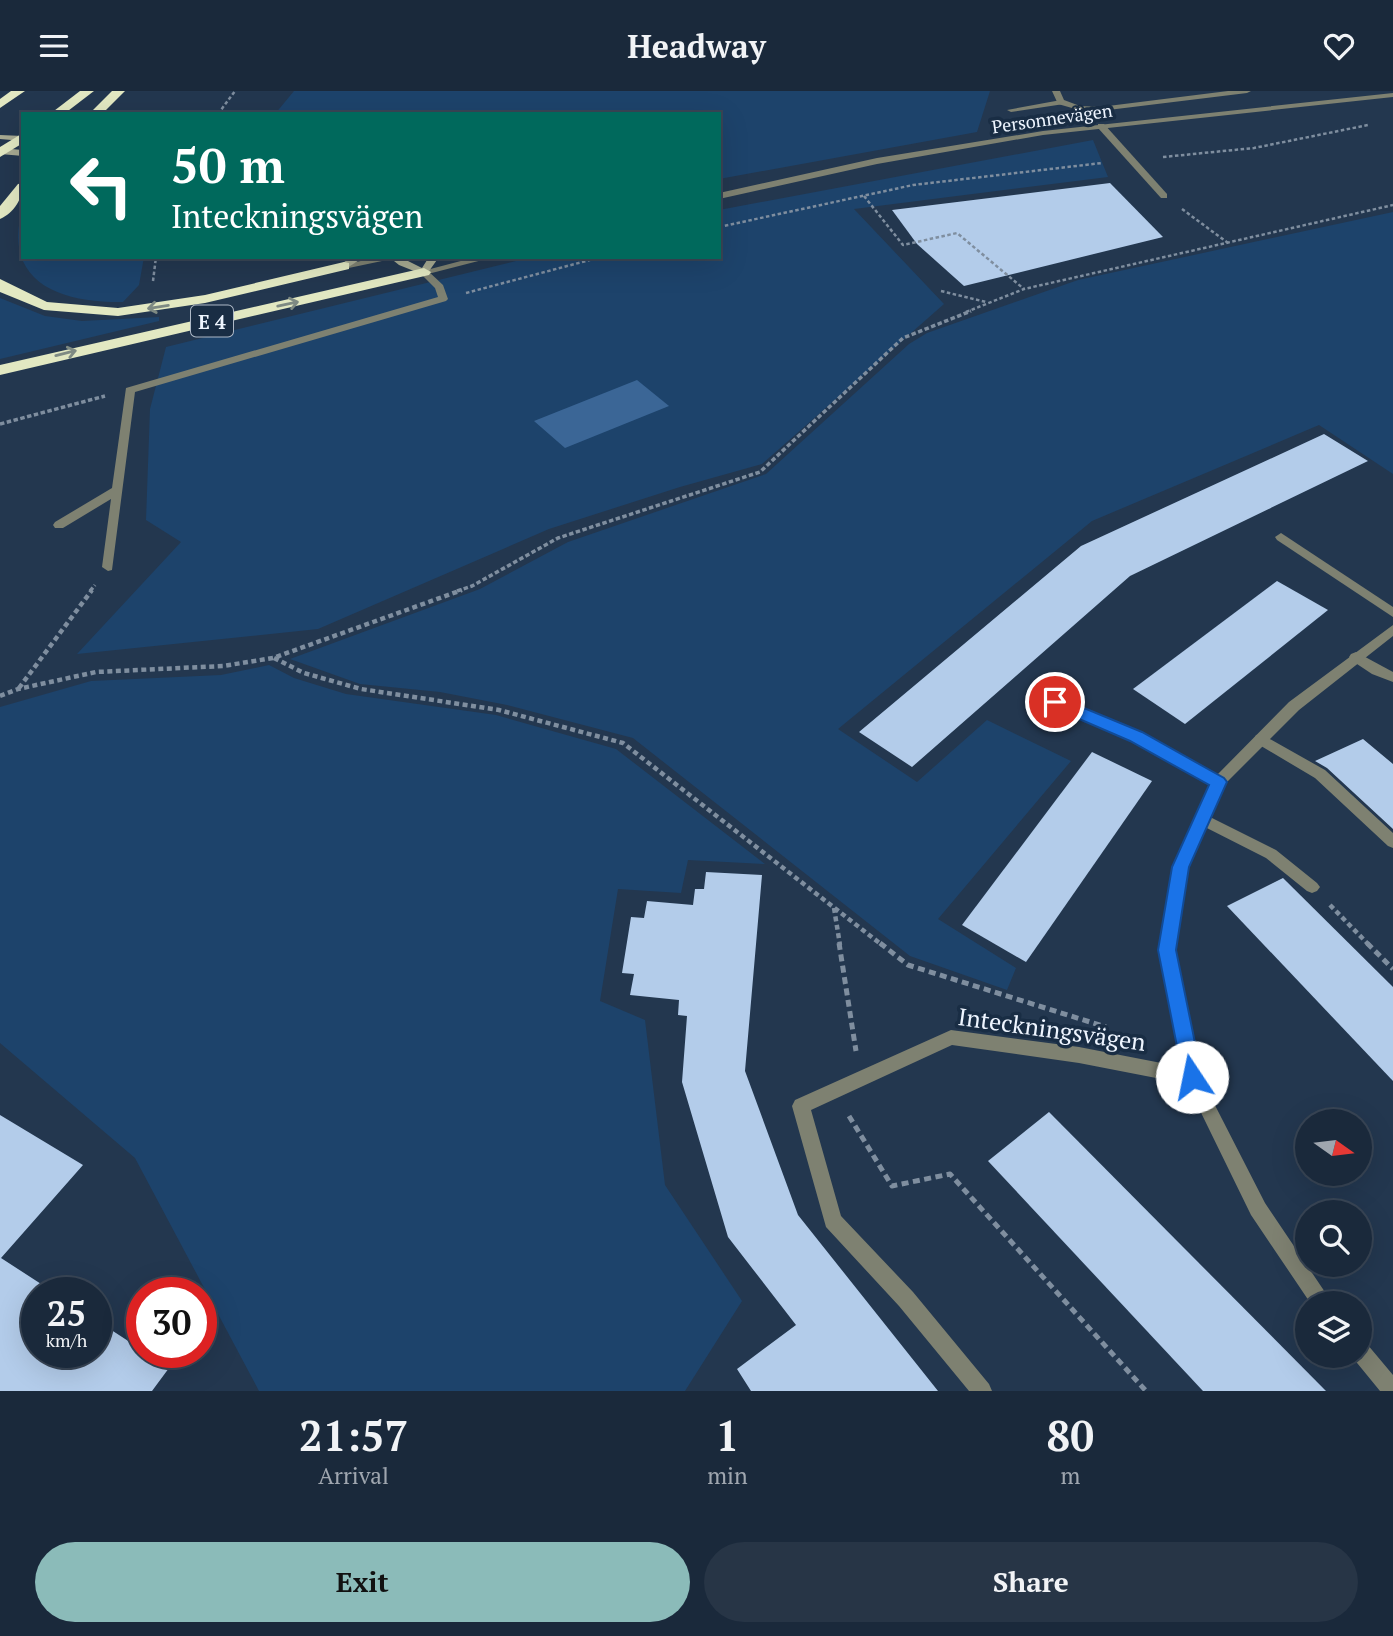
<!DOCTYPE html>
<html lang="en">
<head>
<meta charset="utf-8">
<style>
  :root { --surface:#1a293b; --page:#273546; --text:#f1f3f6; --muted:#9fa6af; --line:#384555; --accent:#8bbbb9 }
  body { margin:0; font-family:"PT Serif",serif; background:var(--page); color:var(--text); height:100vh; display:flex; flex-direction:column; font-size:26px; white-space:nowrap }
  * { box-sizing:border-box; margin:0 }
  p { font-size:23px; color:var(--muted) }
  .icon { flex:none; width:38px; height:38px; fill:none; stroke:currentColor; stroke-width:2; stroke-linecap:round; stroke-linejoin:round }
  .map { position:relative; height:1300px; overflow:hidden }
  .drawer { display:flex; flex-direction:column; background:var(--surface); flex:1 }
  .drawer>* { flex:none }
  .banner { position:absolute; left:21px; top:21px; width:700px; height:147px; border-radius:0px; box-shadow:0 7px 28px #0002,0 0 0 2px var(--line); background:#00695c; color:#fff; overflow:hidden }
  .needle { width:46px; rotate:104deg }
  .tools { position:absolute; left:1295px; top:1018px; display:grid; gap:14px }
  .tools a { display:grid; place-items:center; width:77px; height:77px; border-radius:50%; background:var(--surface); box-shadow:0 7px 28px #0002,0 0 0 2px var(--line); font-size:35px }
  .speed { position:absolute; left:21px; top:1186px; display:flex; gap:14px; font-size:35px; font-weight:700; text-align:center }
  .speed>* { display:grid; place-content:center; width:91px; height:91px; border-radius:50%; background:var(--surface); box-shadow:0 7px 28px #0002,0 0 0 2px var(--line); line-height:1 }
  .speed small { font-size:18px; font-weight:400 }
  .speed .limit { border:10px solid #d22; background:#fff; color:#111 }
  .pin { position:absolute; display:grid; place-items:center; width:60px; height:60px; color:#fff; margin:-30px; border:4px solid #fff; border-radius:50%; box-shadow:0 2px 7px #0007 }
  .me { position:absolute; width:77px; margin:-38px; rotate:349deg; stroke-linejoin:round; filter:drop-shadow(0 0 5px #0008) }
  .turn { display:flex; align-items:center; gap:24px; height:147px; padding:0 35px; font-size:32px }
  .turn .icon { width:91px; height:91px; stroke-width:2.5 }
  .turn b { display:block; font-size:49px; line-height:60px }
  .eta { display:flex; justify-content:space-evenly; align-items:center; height:119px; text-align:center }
  .eta b { font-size:42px; font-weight:800; line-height:49px }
  .cta { display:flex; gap:14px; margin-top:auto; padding:14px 35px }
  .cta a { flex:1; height:80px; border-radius:42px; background:var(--accent); color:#111; font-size:28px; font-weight:800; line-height:80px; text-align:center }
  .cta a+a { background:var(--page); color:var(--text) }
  header { display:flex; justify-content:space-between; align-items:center; height:91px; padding:0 35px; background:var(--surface); font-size:32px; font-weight:800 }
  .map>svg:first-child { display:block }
  .green { fill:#1d436b }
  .water { fill:#3b6696 }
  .building { fill:#b3ccea }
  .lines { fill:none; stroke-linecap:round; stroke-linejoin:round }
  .path-far3 { stroke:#7f8e9f; stroke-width:2.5; stroke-dasharray:3.5 2.5; stroke-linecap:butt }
  .path-far2 { stroke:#7f8e9f; stroke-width:3.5; stroke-dasharray:4.5 2.5; stroke-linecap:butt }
  .path-far1 { stroke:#7f8e9f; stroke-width:4.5; stroke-dasharray:5 3.5; stroke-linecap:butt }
  .path { stroke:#7f8e9f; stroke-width:5; stroke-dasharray:7 4.5; stroke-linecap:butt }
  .service { fill:#7e8171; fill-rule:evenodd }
  .minor { fill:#7e8171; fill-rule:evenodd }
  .tertiary { fill:#7e8171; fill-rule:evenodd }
  .secondary { fill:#a7aa92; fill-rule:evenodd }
  .motorway { fill:#e2e8c2; fill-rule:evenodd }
  .oneway { stroke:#7e8a83 }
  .route { fill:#1a73e8; stroke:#114b97; stroke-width:2 }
  .labels { text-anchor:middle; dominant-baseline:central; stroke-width:7; stroke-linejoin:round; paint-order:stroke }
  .far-street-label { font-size:18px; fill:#eef5ff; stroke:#192d44 }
  .shield { fill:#192d44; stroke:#aeb9c7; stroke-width:2 }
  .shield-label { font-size:19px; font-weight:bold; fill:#eef5ff }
  .near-street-label { font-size:24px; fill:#eef5ff; stroke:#192d44 }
</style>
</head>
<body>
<header><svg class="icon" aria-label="menu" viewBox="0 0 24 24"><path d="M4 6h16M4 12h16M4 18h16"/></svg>Headway<svg class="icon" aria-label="heart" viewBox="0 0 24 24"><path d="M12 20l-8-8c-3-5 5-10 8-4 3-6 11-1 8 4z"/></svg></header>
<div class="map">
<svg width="1393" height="1300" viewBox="0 0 1393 1300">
  <rect width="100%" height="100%" fill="#23374f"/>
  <!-- green -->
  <g class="green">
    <path d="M294 0H990L977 41 719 88V23H275Z"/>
    <path d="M1093 49 1108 86 854 118 944 213 762 373 680 396 549 438 318 538 77 563 181 451 146 429 150 318 166 256 532 166H719V119Z"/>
    <path d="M23 115V166H144L139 194 123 211C64 212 0 194 23 115Z"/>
    <path d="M1393 121V383L1319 334 1092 430 838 638 917 691 987 629 1071 670 938 828 1016 877 1007 899 910 865 633 647 507 614 440 601 360 593 290 568 480 498 568 451 766 383 909 253 927 242 1078 189Z"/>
    <path d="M0 207 45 225 82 230 159 226V230L0 268Z"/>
    <path d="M269 574 294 587 346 603 496 624 616 658 765 773 688 769 681 802 618 798 600 910 645 929 665 1094 742 1210 685 1300H259L135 1067 0 952V616L91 590 221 584Z"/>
  </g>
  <!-- water -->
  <path class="water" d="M637 289 669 315 565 357 534 330Z"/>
  <!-- building -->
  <g class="building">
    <path d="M1110 92 1163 146 964 195 917 153 892 119Z"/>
    <path d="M1324 343 1368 370 1130 485 912 676 859 641 1081 455Z"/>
    <path d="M1277 490 1328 519 1185 633 1133 598Z"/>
    <path d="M1363 648 1393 673V738L1327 677 1315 670Z"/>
    <path d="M1092 661 1152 690 1026 871 962 834Z"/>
    <path d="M706 781 762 784 745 980 798 1124 938 1300H751L737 1278 796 1234 728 1146 682 991 687 925 678 924 679 909 630 904 634 883 622 882 631 826 644 827 647 810 693 814 695 798H704Z"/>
    <path d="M1283 787 1393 896V990L1227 815Z"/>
    <path d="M1049 1021 1326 1300H1203L988 1070Z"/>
    <path d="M0 1024 83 1074 1 1167 55 1202H37V1262H96V1229L142 1259V1262L169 1277 152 1300H0Z"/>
  </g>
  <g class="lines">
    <!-- path-far3 -->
    <g class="path-far3">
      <path d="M218 23 235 0"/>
      <path d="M1163 66 1254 57 1368 34"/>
      <path d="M864 105 903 154 957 142 1024 198"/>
      <path d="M1182 118 1228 152"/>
      <path d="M719 136 913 94 1102 72"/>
      <path d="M153 190 156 166"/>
      <path d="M941 200 986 211"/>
      <path d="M466 202 601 166"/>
      <path d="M966 221 1024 198 1393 114"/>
    </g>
    <!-- path-far2 -->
    <g class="path-far2">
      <path d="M0 333 105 305"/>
      <path d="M90 500 95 494"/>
      <path d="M457 500 472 495 558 447 760 381 903 247 971 220"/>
    </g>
    <!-- path-far1 -->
    <g class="path-far1">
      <path d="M274 567 304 582 361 598 499 619 623 652 882 854"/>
      <path d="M19 597 92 499"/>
      <path d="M0 605 18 598 96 581 223 575 273 567 462 499"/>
      <path d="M1330 814 1369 854"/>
      <path d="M834 817 840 854"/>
    </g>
    <!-- path -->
    <g class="path">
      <path d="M839 852 856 960"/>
      <path d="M880 852 908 874 1106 936"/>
      <path d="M1367 852 1393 878"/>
      <path d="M849 1025 892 1095 950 1083 1146 1300"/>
    </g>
    <!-- service -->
    <g class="service">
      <path d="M1061 9H1064V13L1011 21 1007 19Z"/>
      <path d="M1098 33H1104L1167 103V107H1161L1098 37Z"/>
      <path d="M421 179H427L443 194 448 208 446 210 135 301 112 479 108 480 102 476 111 408 63 437H55L53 434 55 431 112 397 126 297 438 206 435 197 421 183Z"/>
      <path d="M1356 561 1393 581V591L1372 583 1351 569 1349 566 1351 563Z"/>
      <path d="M1261 643 1325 679 1393 742V757L1388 755 1315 687 1256 652 1254 648 1256 644Z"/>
      <path d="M1202 722 1276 759 1317 792 1320 796 1317 800 1312 802 1307 800 1266 767 1197 732 1195 728 1197 724Z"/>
    </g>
    <!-- minor -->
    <g class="minor">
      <path d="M1052 0H1060L1064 9 1080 15 1100 16 1228 0H1251L1247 2 1100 20 1079 19 1058 13Z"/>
      <path d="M1281 442 1393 516V526L1277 449 1275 446Z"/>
      <path d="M1393 534V545L1299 619 1224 694 1189 776 1175 859 1200 985 1265 1112 1333 1213H1311L1251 1124 1187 993 1079 972 952 954 811 1019 841 1125 913 1201 989 1293 992 1300H969L899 1215 826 1136 792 1015 795 1009 951 939 1079 956 1182 976 1159 859 1173 776 1210 693 1131 650 1050 614 1048 611 1055 606 1060 608 1141 642 1217 684 1289 611Z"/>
      <path d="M1360 1250 1367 1253 1393 1284V1300H1380L1353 1267 1352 1265H1360Z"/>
    </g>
    <!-- tertiary -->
    <g class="tertiary">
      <path d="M1393 2V6L1043 44 877 73 719 108V102L877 67 1043 40Z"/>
      <path d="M378 166H401L344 178 339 175Z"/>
      <path d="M476 166H494L424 184 419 181Z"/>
    </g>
    <!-- secondary -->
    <g class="secondary">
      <path d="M0 44 23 45V50L0 48Z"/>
      <path d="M0 57 23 59V65L0 63Z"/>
      <path d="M352 166H364L347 177H341V173Z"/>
      <path d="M389 166H400L422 177 429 166H439L427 183 424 184 399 174Z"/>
    </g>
    <!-- motorway -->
    <g class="motorway">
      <path d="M11 0H25L0 17V8Z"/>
      <path d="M80 0H94L64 23H50Z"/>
      <path d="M112 0H125L102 23H89Z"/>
      <path d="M23 42V52L0 66V56Z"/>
      <path d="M23 92C23 107 14 122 0 128V115L18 93Z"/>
      <path d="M344 171 349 172V178L205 212 118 225 44 219 0 201V188L47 211 118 217 205 204Z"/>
      <path d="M424 177 431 181 429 184 0 284V274Z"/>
    </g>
  </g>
  <!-- one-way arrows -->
  <defs><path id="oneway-shaft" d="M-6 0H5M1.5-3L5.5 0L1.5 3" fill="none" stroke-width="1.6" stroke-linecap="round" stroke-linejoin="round" transform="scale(1.75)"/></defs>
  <g class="oneway">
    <use href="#oneway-shaft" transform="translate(288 213) rotate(-12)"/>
    <use href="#oneway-shaft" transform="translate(158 216) rotate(171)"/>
    <use href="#oneway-shaft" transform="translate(66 262) rotate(-14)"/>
  </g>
  <!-- route -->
  <path class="route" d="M1055 605 1142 641 1224 687 1227 691 1189 776 1176 859 1202 986 1199 993 1192 995 1186 993 1183 986 1158 859 1172 776 1209 694 1130 650 1049 615 1047 611Z"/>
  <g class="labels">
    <!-- far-street labels -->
    <g class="far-street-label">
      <text transform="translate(1052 27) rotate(-8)">Personnevägen</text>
    </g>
    <!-- shield labels -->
    <rect class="shield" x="191" y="214.5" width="42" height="31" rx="5"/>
    <g class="shield-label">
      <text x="212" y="230">E 4</text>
    </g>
    <!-- near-street labels -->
    <g class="near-street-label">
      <text transform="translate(1052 938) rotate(8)">Inteckningsvägen</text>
    </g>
  </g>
</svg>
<div class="tools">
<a><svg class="needle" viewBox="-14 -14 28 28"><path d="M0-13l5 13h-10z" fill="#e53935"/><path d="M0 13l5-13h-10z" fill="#9fa6af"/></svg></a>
<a><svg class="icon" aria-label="search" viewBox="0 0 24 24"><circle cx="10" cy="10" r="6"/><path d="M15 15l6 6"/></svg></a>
<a><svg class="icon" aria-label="layers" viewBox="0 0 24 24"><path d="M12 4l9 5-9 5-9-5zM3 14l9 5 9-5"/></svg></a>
</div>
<div class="speed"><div>25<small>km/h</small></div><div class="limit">30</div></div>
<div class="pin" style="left:1055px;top:611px;background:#d93025"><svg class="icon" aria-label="arrive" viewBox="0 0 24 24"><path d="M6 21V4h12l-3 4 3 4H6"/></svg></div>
<svg class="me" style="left:1192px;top:986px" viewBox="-20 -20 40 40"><circle r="19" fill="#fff"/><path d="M0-13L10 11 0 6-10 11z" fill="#1a73e8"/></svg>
<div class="banner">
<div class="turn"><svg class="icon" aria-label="left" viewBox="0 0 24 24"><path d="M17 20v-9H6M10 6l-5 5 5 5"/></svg><div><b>50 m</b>Inteckningsvägen</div></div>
</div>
</div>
<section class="drawer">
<div class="eta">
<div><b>21:57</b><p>Arrival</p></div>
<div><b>1</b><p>min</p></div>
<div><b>80</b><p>m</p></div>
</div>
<div class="cta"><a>Exit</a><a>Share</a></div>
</section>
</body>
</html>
